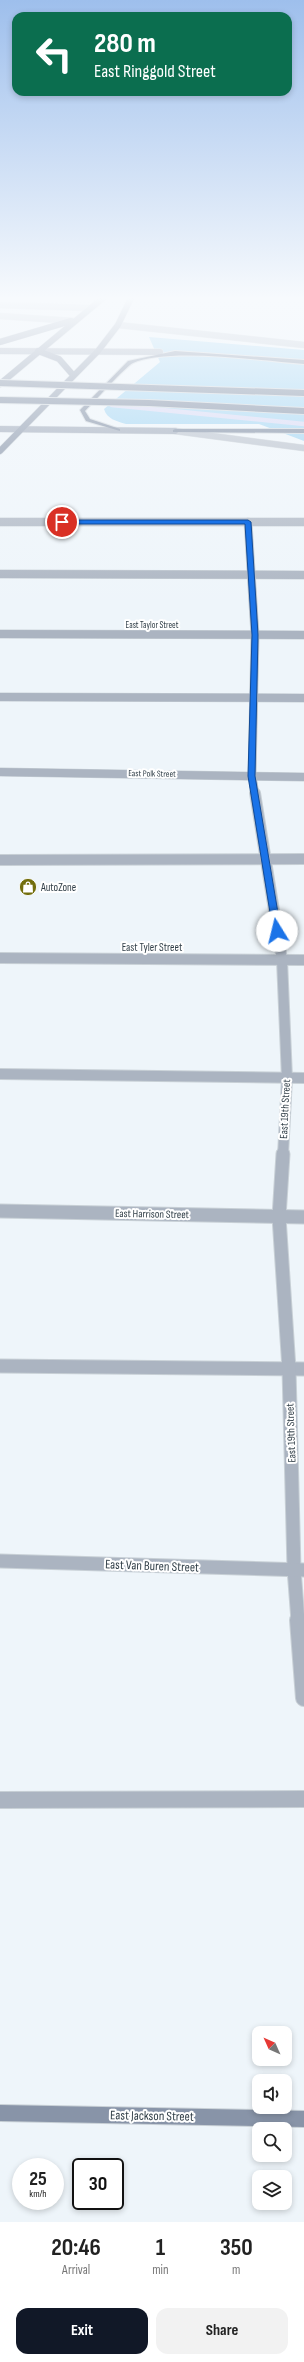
<!DOCTYPE html>
<html lang="en">
<head>
<meta charset="utf-8">
<style>
  :root { --surface:#fff; --page:#f2f2f2; --text:#222; --muted:#767676; --accent:#111827 }
  body { margin:0; font-family:"Sofia Sans Condensed",sans-serif; background:var(--page); color:var(--text); height:100vh; display:flex; flex-direction:column; font-size:15px; white-space:nowrap }
  * { box-sizing:border-box; margin:0 }
  p { font-size:13px; color:var(--muted) }
  .icon { flex:none; width:22px; height:22px; fill:none; stroke:currentColor; stroke-width:2; stroke-linecap:round; stroke-linejoin:round }
  .map { position:relative; height:2222px; overflow:hidden }
  .details { display:flex; flex-direction:column; background:var(--surface); flex:1 }
  .details>* { flex:none }
  .banner { position:absolute; left:12px; top:12px; width:280px; height:84px; border-radius:12px; box-shadow:0 2px 6px #0003; background:#0b6e4f; color:#fff; overflow:hidden }
  .needle { width:26px; rotate:315deg }
  .tools { position:absolute; left:252px; top:2026px; display:grid; gap:8px }
  .tools a { display:grid; place-items:center; width:40px; height:40px; border-radius:8px; background:var(--surface); box-shadow:0 2px 6px #0003; font-size:20px }
  .speed { position:absolute; left:12px; top:2158px; display:flex; gap:8px; font-size:20px; font-weight:700; text-align:center }
  .speed>* { display:grid; place-content:center; width:52px; height:52px; border-radius:50%; background:var(--surface); box-shadow:0 2px 6px #0003; line-height:1 }
  .speed small { font-size:10px; font-weight:400 }
  .speed .limit { border:2px solid #111; border-radius:6px; background:#fff; color:#111 }
  .pin { position:absolute; display:grid; place-items:center; width:34px; height:34px; color:#fff; margin:-17px; border:2px solid #fff; border-radius:50%; box-shadow:0 1px 4px #0007 }
  .me { position:absolute; width:44px; margin:-22px; rotate:351deg; stroke-linejoin:round; filter:drop-shadow(0 0 3px #0008) }
  .turn { display:flex; align-items:center; gap:14px; height:84px; padding:0 16px; font-size:18px }
  .turn .icon { width:52px; height:52px; stroke-width:2.5 }
  .turn b { display:block; font-size:28px; line-height:34px }
  .eta { display:flex; justify-content:space-evenly; align-items:center; height:68px; text-align:center }
  .eta b { font-size:24px; font-weight:700; line-height:28px }
  .button { display:flex; gap:8px; margin-top:auto; padding:8px 16px }
  .button a { flex:1; height:46px; border-radius:12px; background:var(--accent); color:#fff; font-size:16px; font-weight:700; line-height:46px; text-align:center }
  .button a+a { background:var(--page); color:var(--text) }
  .map>svg:first-child { display:block }
  .green { fill:#8acbf0 }
  .lines { fill:none; stroke-linecap:round; stroke-linejoin:round }
  .stream { stroke:#d0d0f2; stroke-width:4.5 }
  .service-far4-casing { stroke:#c8d0d6; stroke-width:7 }
  .service-far3-casing { stroke:#c8d0d6; stroke-width:9 }
  .service-far2-casing { stroke:#c8d0d6; stroke-width:12 }
  .service-far1-casing { stroke:#c8d0d6; stroke-width:15 }
  .service-casing { stroke:#c8d0d6; stroke-width:18 }
  .minor-far4-casing { stroke:#c8d0d6; stroke-width:7 }
  .minor-far3-casing { stroke:#c8d0d6; stroke-width:9 }
  .minor-far2-casing { stroke:#c8d0d6; stroke-width:12 }
  .minor-far1-casing { stroke:#c8d0d6; stroke-width:15 }
  .minor-casing { stroke:#c8d0d6; stroke-width:18 }
  .tertiary-far1-casing { stroke:#c8d0d6; stroke-width:9 }
  .tertiary-casing { stroke:#c8d0d6; stroke-width:12 }
  .secondary-far1-casing { stroke:#c8d0d6; stroke-width:7 }
  .secondary-casing { stroke:#c8d0d6; stroke-width:18 }
  .primary-casing { stroke:#c8d0d6; stroke-width:7 }
  .motorway-casing { stroke:#c8d0d6; stroke-width:2 }
  .service-far4 { stroke:#abb4c1; stroke-width:6 }
  .service-far3 { stroke:#abb4c1; stroke-width:8 }
  .service-far2 { stroke:#abb4c1; stroke-width:10 }
  .service-far1 { stroke:#abb4c1; stroke-width:13 }
  .service { stroke:#abb4c1; stroke-width:16 }
  .minor-far4 { stroke:#abb4c1; stroke-width:6 }
  .minor-far3 { stroke:#abb4c1; stroke-width:8 }
  .minor-far2 { stroke:#abb4c1; stroke-width:10 }
  .minor-far1 { stroke:#abb4c1; stroke-width:13 }
  .minor { stroke:#abb4c1; stroke-width:16 }
  .tertiary-far1 { stroke:#abb4c1; stroke-width:8 }
  .tertiary { stroke:#abb4c1; stroke-width:10 }
  .secondary-far1 { stroke:#8894a8; stroke-width:6 }
  .secondary { stroke:#8894a8; stroke-width:16 }
  .primary { stroke:#6e7d95; stroke-width:6 }
  .motorway { fill:#596a85; fill-rule:evenodd }
  .motorway-bridge-casing { stroke:#c8d0d6; stroke-width:8; stroke-linecap:butt }
  .motorway-bridge { stroke:#596a85; stroke-width:6 }
  .route { fill:#1a73e8; stroke:#114b97 }
  .labels { text-anchor:middle; dominant-baseline:central; stroke-width:4; stroke-linejoin:round; paint-order:stroke }
  .far-street-label { font-size:9px; fill:#303e47; stroke:#fff }
  .poi-label { font-size:11px; fill:#303e47; stroke:#fff; text-anchor:start }
  .street-label { font-size:11px; fill:#303e47; stroke:#fff }
  .near-street-label { font-size:13px; fill:#303e47; stroke:#fff }
</style>
</head>
<body>
<div class="map">
<svg width="304" height="2222" viewBox="0 0 304 2222">
  <rect width="100%" height="100%" fill="#eef5fa"/>
  <!-- green -->
  <path class="green" d="M149 337 304 350V441L259 424H126C116 421 107 419 104 409L160 362Z"/>
  <g class="lines">
    <!-- stream -->
    <path class="stream" d="M112 405 304 424"/>
    <defs>
      <path id="service-far4" d="M0 305 90 308"/>
      <g id="service-far3">
        <path d="M0 574 304 575"/>
        <path d="M0 697 304 698"/>
      </g>
      <g id="service-far2">
        <path d="M0 860 304 859"/>
        <path d="M0 1074 304 1078"/>
      </g>
      <path id="service-far1" d="M0 1366 304 1369"/>
      <path id="service" d="M0 1800 304 1799"/>
      <g id="minor-far4">
        <path d="M0 316 74 321"/>
        <path d="M118 325 304 345"/>
        <path d="M175 431 304 448"/>
      </g>
      <g id="minor-far3">
        <path d="M0 522H304"/>
        <path d="M248 522 255 635 252 776 255 794"/>
        <path d="M0 634 304 635"/>
      </g>
      <path id="minor-far2" d="M255 793 282 960 287 1078 283 1155"/>
      <g id="minor-far1">
        <path d="M283 1154 279 1217 289 1369 294 1569 298 1621"/>
        <path d="M0 1211 304 1217"/>
        <path d="M0 1561 304 1570"/>
      </g>
      <path id="minor" d="M298 1620 304 1698"/>
      <path id="tertiary-far1" d="M0 772 304 777"/>
      <path id="tertiary" d="M0 958 304 960"/>
      <g id="secondary-far1">
        <path d="M0 351 160 352"/>
        <path d="M0 429 175 431"/>
      </g>
      <path id="secondary" d="M0 2113 304 2119"/>
      <g id="primary">
        <path d="M0 342 71 321"/>
        <path d="M38 351 59 359 73 375"/>
        <path d="M0 384 103 298"/>
        <path d="M0 451 98 351 118 325 131 298"/>
      </g>
      <g id="motorway">
        <path d="M175 351 304 360V364C263 361 168 347 133 363 125 367 94 402 85 411L90 419 120 429V431L86 421 80 410 128 361Z"/>
        <path d="M175 429H304V433L173 432V430Z"/>
      </g>
    </defs>
    <!-- service-far4 casing -->
    <use href="#service-far4" class="service-far4-casing"/>
    <!-- service-far3 casing -->
    <use href="#service-far3" class="service-far3-casing"/>
    <!-- service-far2 casing -->
    <use href="#service-far2" class="service-far2-casing"/>
    <!-- service-far1 casing -->
    <use href="#service-far1" class="service-far1-casing"/>
    <!-- service casing -->
    <use href="#service" class="service-casing"/>
    <!-- minor-far4 casing -->
    <use href="#minor-far4" class="minor-far4-casing"/>
    <!-- minor-far3 casing -->
    <use href="#minor-far3" class="minor-far3-casing"/>
    <!-- minor-far2 casing -->
    <use href="#minor-far2" class="minor-far2-casing"/>
    <!-- minor-far1 casing -->
    <use href="#minor-far1" class="minor-far1-casing"/>
    <!-- minor casing -->
    <use href="#minor" class="minor-casing"/>
    <!-- tertiary-far1 casing -->
    <use href="#tertiary-far1" class="tertiary-far1-casing"/>
    <!-- tertiary casing -->
    <use href="#tertiary" class="tertiary-casing"/>
    <!-- secondary-far1 casing -->
    <use href="#secondary-far1" class="secondary-far1-casing"/>
    <!-- secondary casing -->
    <use href="#secondary" class="secondary-casing"/>
    <!-- primary casing -->
    <use href="#primary" class="primary-casing"/>
    <!-- motorway casing -->
    <use href="#motorway" class="motorway-casing"/>
    <!-- service-far4 -->
    <use href="#service-far4" class="service-far4"/>
    <!-- service-far3 -->
    <use href="#service-far3" class="service-far3"/>
    <!-- service-far2 -->
    <use href="#service-far2" class="service-far2"/>
    <!-- service-far1 -->
    <use href="#service-far1" class="service-far1"/>
    <!-- service -->
    <use href="#service" class="service"/>
    <!-- minor-far4 -->
    <use href="#minor-far4" class="minor-far4"/>
    <!-- minor-far3 -->
    <use href="#minor-far3" class="minor-far3"/>
    <!-- minor-far2 -->
    <use href="#minor-far2" class="minor-far2"/>
    <!-- minor-far1 -->
    <use href="#minor-far1" class="minor-far1"/>
    <!-- minor -->
    <use href="#minor" class="minor"/>
    <!-- tertiary-far1 -->
    <use href="#tertiary-far1" class="tertiary-far1"/>
    <!-- tertiary -->
    <use href="#tertiary" class="tertiary"/>
    <!-- secondary-far1 -->
    <use href="#secondary-far1" class="secondary-far1"/>
    <!-- secondary -->
    <use href="#secondary" class="secondary"/>
    <!-- primary -->
    <use href="#primary" class="primary"/>
    <!-- motorway -->
    <use href="#motorway" class="motorway"/>
    <defs>
      <g id="motorway-bridge">
        <path d="M0 383 304 393"/>
        <path d="M0 400 149 403 304 411"/>
      </g>
    </defs>
    <!-- motorway-bridge casing -->
    <use href="#motorway-bridge" class="motorway-bridge-casing"/>
    <!-- motorway-bridge -->
    <use href="#motorway-bridge" class="motorway-bridge"/>
  </g>
  <!-- sky -->
  <linearGradient id="sky" x2="0" y2="1"><stop stop-color="#9ebfec"/><stop offset="0.49" stop-color="#f7fafd"/><stop offset="1" stop-color="#f7fafd" stop-opacity="0"/></linearGradient>
  <rect width="304" height="609" fill="url(#sky)"/>
  <!-- route -->
  <path class="route" d="M248 520 251 522 258 635 255 776 281 931 277 933 273 931 248 776 252 635 245 524H62L59 522 62 520Z"/>
  <!-- icons -->
  <defs>
    <symbol id="shop-disc" viewBox="-11 -11 22 22"><circle r="9.5" fill="#726e0d" stroke="#fff"/><path d="M-5-2.5h2.3a2.7 3.5 0 0 1 5.4 0H5L5.5 6h-11ZM-1.5-2.5h3a1.5 2.3 0 0 0-3 0Z" fill="#fff"/></symbol>
  </defs>
  <g fill-rule="evenodd">
    <use href="#shop-disc" x="18" y="877" width="20" height="20"/>
  </g>
  <g class="labels">
    <!-- far-street labels -->
    <g class="far-street-label">
      <text x="152" y="625">East Taylor Street</text>
      <text transform="translate(152 774) rotate(1)">East Polk Street</text>
    </g>
    <!-- poi labels -->
    <g class="poi-label">
      <text x="41" y="887">AutoZone</text>
    </g>
    <!-- street labels -->
    <g class="street-label">
      <text x="152" y="947">East Tyler Street</text>
      <text transform="translate(285 1109) rotate(-87)">East 19th Street</text>
      <text transform="translate(152 1214) rotate(1)">East Harrison Street</text>
      <text transform="translate(291 1433) rotate(-92)">East 19th Street</text>
    </g>
    <!-- near-street labels -->
    <g class="near-street-label">
      <text transform="translate(152 1566) rotate(2)">East Van Buren Street</text>
      <text transform="translate(152 2116) rotate(1)">East Jackson Street</text>
    </g>
  </g>
</svg>
<div class="tools">
<a><svg class="needle" viewBox="-14 -14 28 28"><path d="M0-13l5 13h-10z" fill="#e53935"/><path d="M0 13l5-13h-10z" fill="#767676"/></svg></a>
<a><svg class="icon" aria-label="sound" viewBox="0 0 24 24"><path d="M4 9h4l5-4v14l-5-4H4zM17 9q2 3 0 6"/></svg></a>
<a><svg class="icon" aria-label="search" viewBox="0 0 24 24"><circle cx="10" cy="10" r="6"/><path d="M15 15l6 6"/></svg></a>
<a><svg class="icon" aria-label="layers" viewBox="0 0 24 24"><path d="M12 4l9 5-9 5-9-5zM3 14l9 5 9-5"/></svg></a>
</div>
<div class="speed"><div>25<small>km/h</small></div><div class="limit">30</div></div>
<div class="pin" style="left:62px;top:522px;background:#d93025"><svg class="icon" aria-label="arrive" viewBox="0 0 24 24"><path d="M6 21V4h12l-3 4 3 4H6"/></svg></div>
<svg class="me" style="left:277px;top:931px" viewBox="-20 -20 40 40"><circle r="19" fill="#fff"/><path d="M0-13L10 11 0 6-10 11z" fill="#1a73e8"/></svg>
<div class="banner">
<div class="turn"><svg class="icon" aria-label="left" viewBox="0 0 24 24"><path d="M17 20v-9H6M10 6l-5 5 5 5"/></svg><div><b>280 m</b>East Ringgold Street</div></div>
</div>
</div>
<section class="details">
<div class="eta">
<div><b>20:46</b><p>Arrival</p></div>
<div><b>1</b><p>min</p></div>
<div><b>350</b><p>m</p></div>
</div>
<div class="button"><a>Exit</a><a>Share</a></div>
</section>
</body>
</html>
